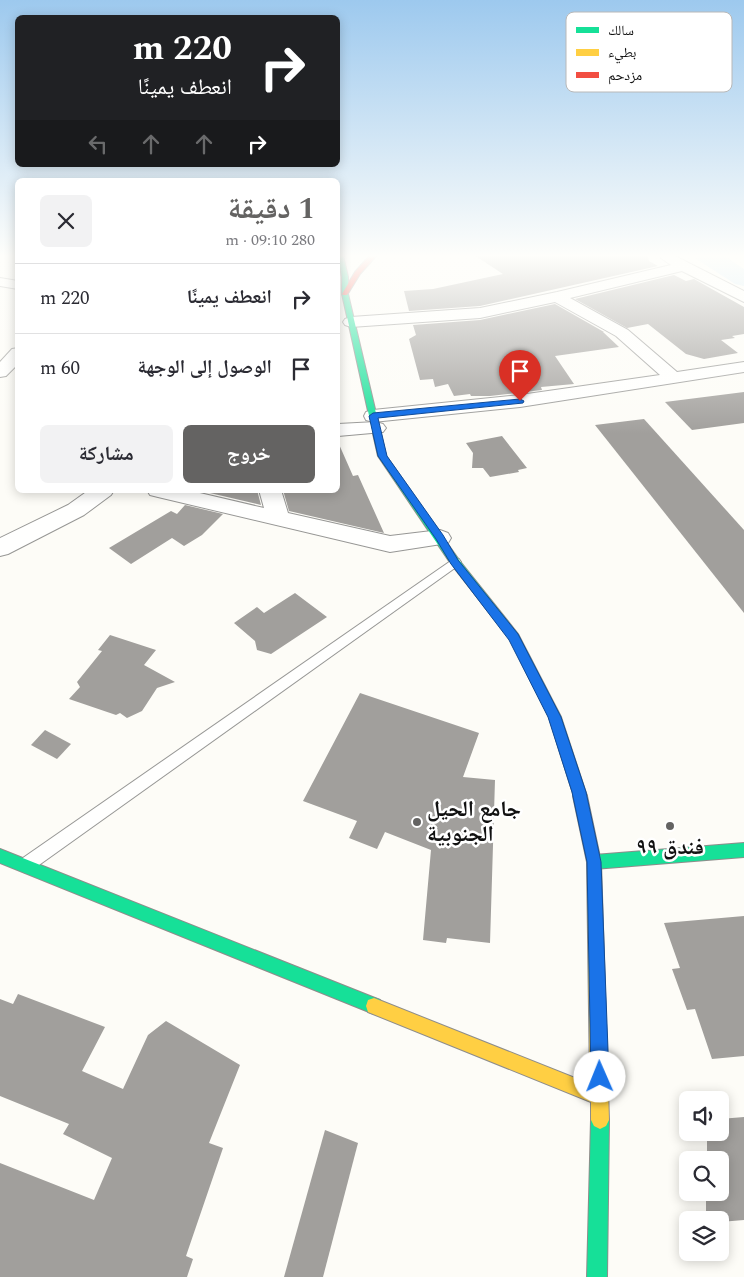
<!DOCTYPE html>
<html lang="ar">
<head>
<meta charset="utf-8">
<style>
  :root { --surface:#fff; --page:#f2f2f3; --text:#2b2b33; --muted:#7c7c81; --line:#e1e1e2; --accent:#646362 }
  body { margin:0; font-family:Spectral,"Noto Naskh Arabic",serif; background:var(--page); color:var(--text); direction:rtl; height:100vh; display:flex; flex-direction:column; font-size:19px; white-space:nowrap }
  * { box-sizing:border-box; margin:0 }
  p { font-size:16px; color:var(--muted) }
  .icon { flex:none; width:28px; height:28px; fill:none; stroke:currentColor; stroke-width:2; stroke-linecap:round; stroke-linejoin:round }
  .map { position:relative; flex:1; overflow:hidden; direction:ltr }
  .panel { position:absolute; left:15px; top:178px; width:325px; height:315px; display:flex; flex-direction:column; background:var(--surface); border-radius:8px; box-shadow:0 2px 12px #0003; direction:rtl }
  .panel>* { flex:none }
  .top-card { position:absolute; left:15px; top:15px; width:325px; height:152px; border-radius:8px; box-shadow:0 2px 12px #0003; direction:rtl; background:#202124; color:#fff; overflow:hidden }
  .buttons { position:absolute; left:679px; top:1091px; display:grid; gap:10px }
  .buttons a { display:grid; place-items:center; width:50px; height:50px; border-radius:8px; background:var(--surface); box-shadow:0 2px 12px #0003; font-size:25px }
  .pin { position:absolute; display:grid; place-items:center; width:42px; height:42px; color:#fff; margin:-51px -21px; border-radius:50% 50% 50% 0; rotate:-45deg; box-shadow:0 0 5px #0007 }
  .pin .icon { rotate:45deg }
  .me { position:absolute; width:55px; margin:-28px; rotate:359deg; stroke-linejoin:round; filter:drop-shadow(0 0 4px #0008) }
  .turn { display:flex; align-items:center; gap:18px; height:105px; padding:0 25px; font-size:22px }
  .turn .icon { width:65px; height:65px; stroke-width:2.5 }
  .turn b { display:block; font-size:35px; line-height:42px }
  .lanes { display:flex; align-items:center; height:48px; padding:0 25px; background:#0003; justify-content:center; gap:25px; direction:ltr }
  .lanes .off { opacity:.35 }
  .round { display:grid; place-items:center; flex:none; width:52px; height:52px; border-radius:8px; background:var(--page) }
  .summary { display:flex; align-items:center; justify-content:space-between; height:85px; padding:0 25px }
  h1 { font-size:30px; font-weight:700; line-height:38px; color:var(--accent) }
  .cta { display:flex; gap:10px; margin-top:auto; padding:10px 25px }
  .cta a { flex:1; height:58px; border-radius:8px; background:var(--accent); color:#fff; font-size:20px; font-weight:700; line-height:58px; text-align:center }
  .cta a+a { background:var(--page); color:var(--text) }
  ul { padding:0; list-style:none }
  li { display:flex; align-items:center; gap:15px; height:70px; padding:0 25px; border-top:1px solid var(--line) }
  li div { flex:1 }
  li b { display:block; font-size:19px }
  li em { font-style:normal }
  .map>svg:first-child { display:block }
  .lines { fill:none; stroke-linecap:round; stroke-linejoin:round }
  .river { fill:#cde8f7; fill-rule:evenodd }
  .building { fill:#a19f9c }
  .lane-casing { stroke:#979795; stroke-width:2 }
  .street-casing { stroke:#979795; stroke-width:2 }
  .fast-casing { stroke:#8e8d8b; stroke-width:2 }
  .slow-casing { stroke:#8e8d8b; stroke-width:2 }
  .jam-casing { stroke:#8e8d8b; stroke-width:2 }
  .lane { fill:#fffffe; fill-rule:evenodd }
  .street { fill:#fffffe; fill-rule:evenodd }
  .fast { fill:#16e098; fill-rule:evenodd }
  .slow { fill:#ffcf43; fill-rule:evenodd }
  .jam { fill:#f24e42; fill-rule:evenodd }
  .route { fill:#1a73e8; stroke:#114b97 }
  .poi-dot { fill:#646362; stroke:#fff; stroke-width:2 }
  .labels { text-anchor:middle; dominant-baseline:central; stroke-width:5; stroke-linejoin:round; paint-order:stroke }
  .near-poi-label { font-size:22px; font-weight:bold; fill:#111; stroke:#fff; text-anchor:start }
  .key { fill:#fff; stroke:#b8b8b8; stroke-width:1 }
  .key-label { font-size:14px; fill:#111 }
</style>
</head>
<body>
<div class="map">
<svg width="744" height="1277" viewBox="0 0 744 1277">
  <rect width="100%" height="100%" fill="#fdfcf7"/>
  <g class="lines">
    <!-- river -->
    <path class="river" d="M695 255H723L744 269V286L735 284 698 260Z"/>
  </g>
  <!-- building -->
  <g class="building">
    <path d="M474 255H648L649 261 658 266 480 306 409 311 404 291 433 289 503 274Z"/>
    <path d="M674 275 686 281 694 279 744 307V334L732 336 735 338 721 340 738 353 704 359 686 354 648 324 627 328 575 299Z"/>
    <path d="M555 304 604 332H603L619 347 555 356 574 384 541 387 542 390 490 396H471L470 394 454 396 448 384 435 387 433 379 420 380 409 339 416 335 413 325 480 320Z"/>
    <path d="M744 392V423L692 430 665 402Z"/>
    <path d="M644 419 744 530V613L595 425Z"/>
    <path d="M502 436 527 468 518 470 519 472 490 477 483 468H472L473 453 466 443Z"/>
    <path d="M338 442 353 476 358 475 384 533 289 511 283 490H338Z"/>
    <path d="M197 490H257L261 505Z"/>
    <path d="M185 505 223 514 202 535 184 546 172 538 131 564 109 548 171 511 177 514Z"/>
    <path d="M295 593 327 617 271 654 257 650 255 641 234 623 257 607 264 613Z"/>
    <path d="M110 635 156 650 144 665 175 682 157 688 142 711 127 718 120 713 116 715 69 699 80 687 77 682 102 651 98 650Z"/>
    <path d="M360 693 479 733 463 777 495 780 490 943 447 938 446 943 423 940 431 850 385 832 377 849 349 838 357 821 303 801Z"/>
    <path d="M45 730 71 744 57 759 31 745Z"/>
    <path d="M744 916V1056L712 1059 695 1009 687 1010 672 969 680 968 664 923Z"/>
    <path d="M18 994 105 1027 82 1071 123 1089 148 1035 166 1021 240 1065 209 1143 223 1148 186 1256 193 1259 187 1277H0V1163L94 1200 112 1158 63 1134 69 1124 0 1096V999L13 1004Z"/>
    <path d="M744 1117V1220L720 1222V1220H706V1192H720V1160H707V1132H720V1119Z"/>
    <path d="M325 1130 358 1143 323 1277H284Z"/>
  </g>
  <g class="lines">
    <defs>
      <path id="lane" d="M455 558 459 559 461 562 459 565 32 870 26 873 20 870 18 865 20 860Z"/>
      <g id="street">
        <path d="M663 255H673L744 291V302L682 271 570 298 628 330 677 372 744 362V372L520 407 373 422 366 420 364 416 366 412 373 410 520 395 660 375 616 336 555 302 480 318 351 327 345 325 343 322 345 319 351 317 480 308 557 292 671 265 661 258Z"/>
        <path d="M0 278 18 281V289L0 286Z"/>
        <path d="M18 348V364L6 376 0 377V362L12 349Z"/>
        <path d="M376 422 383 424 386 428 383 432 338 436V424Z"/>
        <path d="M89 490H114L111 495 84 515 8 554 0 556V538L68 505Z"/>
        <path d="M147 490H187L264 508 259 490H281L288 513 390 536 440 530 448 533 451 538 448 543 390 552 158 497 150 495Z"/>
      </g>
      <g id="fast">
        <path d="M338 255H343L348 277V294L386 456 459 560 518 634 561 717 587 796 585 800 580 802 575 800 549 717 510 639 451 564 378 456 342 294V277Z"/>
        <path d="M744 843V857L594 869 589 867 587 862 589 857 594 855Z"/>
        <path d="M0 849 380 1000 382 1006 380 1012 374 1014 0 863Z"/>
        <path d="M600 1111 606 1114 609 1120 607 1277H587L591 1120 594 1114Z"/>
      </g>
      <path id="slow" d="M580 790 585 792 587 796 601 862 609 1120 606 1126 600 1129 594 1126 591 1120V1102L368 1012 366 1006 368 1000 374 998 590 1084 587 862 573 796 575 792Z"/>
      <path id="jam" d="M370 255H377L360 274 347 295H343L342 294 355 272Z"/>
    </defs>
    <!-- lane casing -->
    <use href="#lane" class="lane-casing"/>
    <!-- street casing -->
    <use href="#street" class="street-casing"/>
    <!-- fast casing -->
    <use href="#fast" class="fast-casing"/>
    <!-- slow casing -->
    <use href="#slow" class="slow-casing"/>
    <!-- jam casing -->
    <use href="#jam" class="jam-casing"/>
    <!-- lane -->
    <use href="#lane" class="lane"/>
    <!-- street -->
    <use href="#street" class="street"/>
    <!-- fast -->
    <use href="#fast" class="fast"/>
    <!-- slow -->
    <use href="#slow" class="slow"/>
    <!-- jam -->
    <use href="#jam" class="jam"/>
  </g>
  <!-- sky -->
  <linearGradient id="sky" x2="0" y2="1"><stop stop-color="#9dc9ee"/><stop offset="0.59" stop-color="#fefefb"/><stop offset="1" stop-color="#fefefb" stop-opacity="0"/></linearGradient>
  <rect width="744" height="434" fill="url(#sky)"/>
  <!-- route -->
  <path class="route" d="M520 399 524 401 523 403 378 418 387 456 443 535 458 560 518 634 561 717 586 792 601 862 609 1077 606 1084 600 1086 594 1084 591 1077 587 862 572 792 548 717 509 640 451 564 436 539 378 456 369 416 373 413Z"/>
  <!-- markers -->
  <g class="poi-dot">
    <circle cx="417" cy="822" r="5"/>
    <circle cx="670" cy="826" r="5"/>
  </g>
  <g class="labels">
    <!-- near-poi labels -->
    <g class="near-poi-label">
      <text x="427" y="809">جامع الحيل<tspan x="427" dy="25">الجنوبية</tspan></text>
      <text x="670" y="847" text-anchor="middle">فندق ٩٩</text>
    </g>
  </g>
  <!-- legend -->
  <rect x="566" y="12" width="166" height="80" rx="8" class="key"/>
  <rect x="576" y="27" width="23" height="6" fill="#16e098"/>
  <rect x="576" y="49" width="23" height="7" fill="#ffcf43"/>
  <rect x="576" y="72" width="23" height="6" fill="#f24e42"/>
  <g class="key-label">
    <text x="608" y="35">سالك</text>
    <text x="608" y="57">بطيء</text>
    <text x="608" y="80">مزدحم</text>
  </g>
</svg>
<div class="buttons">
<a><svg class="icon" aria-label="sound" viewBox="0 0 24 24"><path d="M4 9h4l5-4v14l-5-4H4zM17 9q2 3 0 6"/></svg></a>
<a><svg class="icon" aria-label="search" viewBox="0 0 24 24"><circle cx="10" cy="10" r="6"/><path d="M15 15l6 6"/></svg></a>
<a><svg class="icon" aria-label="layers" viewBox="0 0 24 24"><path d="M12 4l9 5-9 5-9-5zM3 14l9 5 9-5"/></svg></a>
</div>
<div class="pin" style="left:520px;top:401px;background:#d93025"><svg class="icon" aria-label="arrive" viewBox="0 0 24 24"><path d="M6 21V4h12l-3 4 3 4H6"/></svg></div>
<svg class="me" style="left:600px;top:1077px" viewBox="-20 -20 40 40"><circle r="19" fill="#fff"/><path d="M0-13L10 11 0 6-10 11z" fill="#1a73e8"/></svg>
<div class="top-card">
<div class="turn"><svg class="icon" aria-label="right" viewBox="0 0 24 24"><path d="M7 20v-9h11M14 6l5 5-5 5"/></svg><div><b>220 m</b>انعطف يمينًا</div></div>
<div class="lanes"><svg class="icon off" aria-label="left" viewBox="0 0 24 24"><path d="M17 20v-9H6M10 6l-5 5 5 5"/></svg><svg class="icon off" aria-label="ahead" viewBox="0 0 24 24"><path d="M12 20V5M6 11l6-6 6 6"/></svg><svg class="icon off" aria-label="ahead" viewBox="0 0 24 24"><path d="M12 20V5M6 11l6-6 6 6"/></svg><svg class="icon" aria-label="right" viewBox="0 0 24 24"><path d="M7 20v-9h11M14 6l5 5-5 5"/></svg></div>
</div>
<section class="panel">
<div class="summary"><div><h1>1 دقيقة</h1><p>280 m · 09:10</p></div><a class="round"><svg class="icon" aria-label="close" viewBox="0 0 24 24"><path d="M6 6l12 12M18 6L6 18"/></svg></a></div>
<ul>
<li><svg class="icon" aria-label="right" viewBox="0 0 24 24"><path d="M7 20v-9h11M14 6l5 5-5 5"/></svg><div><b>انعطف يمينًا</b></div><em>220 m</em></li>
<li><svg class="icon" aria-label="arrive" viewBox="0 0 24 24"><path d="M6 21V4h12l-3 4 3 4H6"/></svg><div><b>الوصول إلى الوجهة</b></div><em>60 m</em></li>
</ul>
<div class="cta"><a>خروج</a><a>مشاركة</a></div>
</section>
</div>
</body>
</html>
